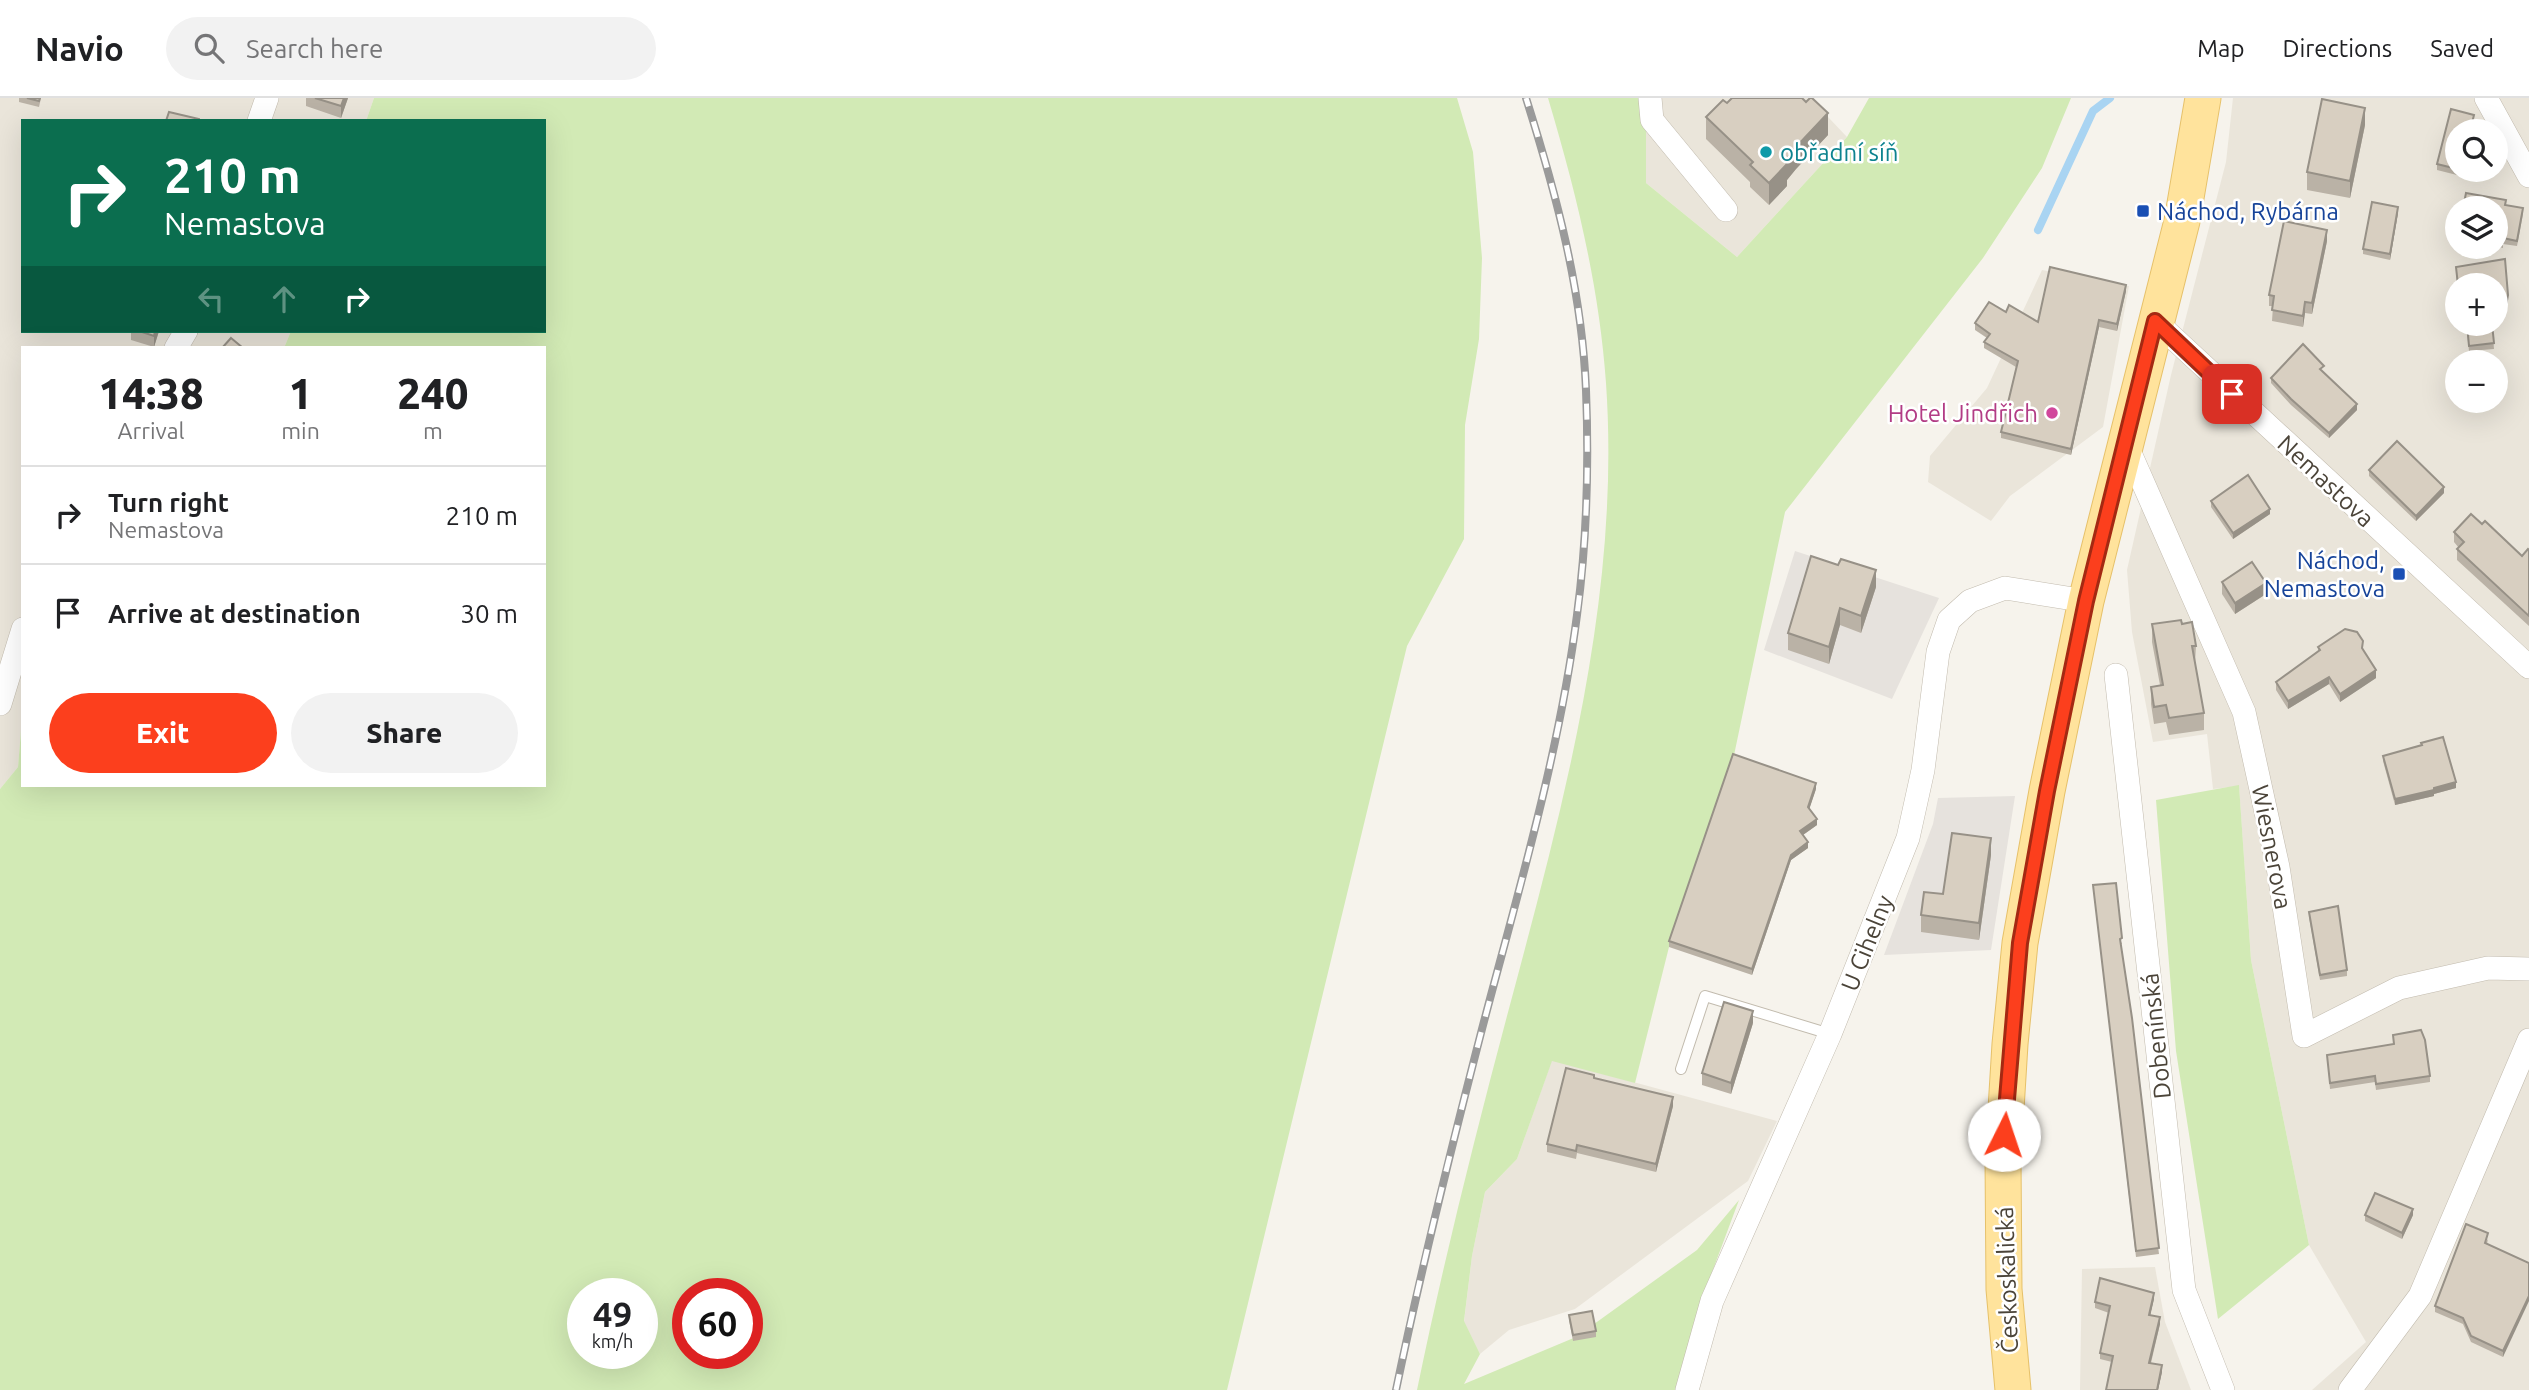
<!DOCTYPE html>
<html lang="en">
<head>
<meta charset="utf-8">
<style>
  :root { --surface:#fff; --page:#f2f2f2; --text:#202124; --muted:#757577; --line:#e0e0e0; --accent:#fc3f1d }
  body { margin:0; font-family:Ubuntu,sans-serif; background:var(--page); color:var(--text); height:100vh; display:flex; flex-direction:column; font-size:26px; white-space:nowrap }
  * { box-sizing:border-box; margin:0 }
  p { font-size:23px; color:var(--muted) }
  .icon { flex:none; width:38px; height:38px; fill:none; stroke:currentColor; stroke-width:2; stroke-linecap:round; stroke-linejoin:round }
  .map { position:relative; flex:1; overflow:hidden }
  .sheet { position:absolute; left:21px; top:248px; width:525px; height:441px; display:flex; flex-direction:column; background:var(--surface); border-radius:0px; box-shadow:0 7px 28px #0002 }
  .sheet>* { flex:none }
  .top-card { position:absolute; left:21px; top:21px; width:525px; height:214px; border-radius:0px; box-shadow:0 7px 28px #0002; background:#0b6e4f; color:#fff; overflow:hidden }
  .fabs { position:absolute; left:2445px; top:21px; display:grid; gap:14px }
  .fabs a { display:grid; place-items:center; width:63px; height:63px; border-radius:50%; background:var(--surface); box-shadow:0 7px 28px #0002; font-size:35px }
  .speed { position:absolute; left:567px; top:1180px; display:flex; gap:14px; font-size:35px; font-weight:700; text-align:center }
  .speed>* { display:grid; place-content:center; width:91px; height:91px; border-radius:50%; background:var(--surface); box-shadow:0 7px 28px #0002; line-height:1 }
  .speed small { font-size:18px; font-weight:400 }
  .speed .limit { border:10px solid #d22; background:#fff; color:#111 }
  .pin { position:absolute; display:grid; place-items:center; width:60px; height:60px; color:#fff; margin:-30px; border-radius:14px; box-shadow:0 4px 10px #0006 }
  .me { position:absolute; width:77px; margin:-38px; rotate:4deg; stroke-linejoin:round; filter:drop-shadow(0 0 5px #0008) }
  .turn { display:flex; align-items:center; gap:24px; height:147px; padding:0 28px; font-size:32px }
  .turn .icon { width:91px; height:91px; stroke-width:2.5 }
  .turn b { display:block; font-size:49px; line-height:60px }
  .lanes { display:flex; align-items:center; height:66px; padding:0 28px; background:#0003; justify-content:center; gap:35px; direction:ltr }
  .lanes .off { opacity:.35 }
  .eta { display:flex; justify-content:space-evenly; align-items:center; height:119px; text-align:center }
  .eta b { font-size:42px; font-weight:800; line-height:49px }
  .action { display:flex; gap:14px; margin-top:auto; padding:14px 28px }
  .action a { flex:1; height:80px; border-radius:42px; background:var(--accent); color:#fff; font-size:28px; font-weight:800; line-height:80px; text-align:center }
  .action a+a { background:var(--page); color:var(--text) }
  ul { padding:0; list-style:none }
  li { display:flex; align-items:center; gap:21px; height:98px; padding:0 28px; border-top:2px solid var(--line) }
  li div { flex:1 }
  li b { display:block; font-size:26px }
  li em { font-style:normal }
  header { display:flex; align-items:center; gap:42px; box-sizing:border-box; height:98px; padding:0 35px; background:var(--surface); border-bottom:2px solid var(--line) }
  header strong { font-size:33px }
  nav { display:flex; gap:38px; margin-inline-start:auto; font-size:24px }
  .search { width:490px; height:63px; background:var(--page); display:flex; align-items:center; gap:18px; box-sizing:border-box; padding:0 24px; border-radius:38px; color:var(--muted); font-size:26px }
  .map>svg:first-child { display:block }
  .residential { fill:#eae5da; fill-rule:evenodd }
  .industrial { fill:#e6e2dd }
  .green { fill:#d2eab5; fill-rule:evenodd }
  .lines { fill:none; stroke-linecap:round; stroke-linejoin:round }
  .stream { stroke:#a9d4f2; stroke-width:8 }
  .service-casing { stroke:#c2bbae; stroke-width:12 }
  .minor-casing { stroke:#c2bbae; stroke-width:24 }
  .primary-casing { stroke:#e6c16a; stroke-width:37 }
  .service { stroke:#fff; stroke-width:10 }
  .minor { stroke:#fff; stroke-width:23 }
  .primary { stroke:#ffe39c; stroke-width:35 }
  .rail-casing { stroke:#9a9a9a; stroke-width:8 }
  .rail { stroke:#fff; stroke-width:5; stroke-dasharray:16; stroke-linecap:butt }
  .wall { fill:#bab2a6 }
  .shaded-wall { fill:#979187 }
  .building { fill:#d8cfc1; stroke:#979187; stroke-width:2 }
  .route-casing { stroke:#a42913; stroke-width:18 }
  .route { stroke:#fc3f1d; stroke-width:12 }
  .culture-dot { fill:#0f9aa8; stroke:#fff; stroke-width:2.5 }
  .transit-dot { fill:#1a4fb4; stroke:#fff; stroke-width:2.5 }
  .hotel-dot { fill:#d1479c; stroke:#fff; stroke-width:2.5 }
  .labels { text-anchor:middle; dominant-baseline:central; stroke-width:5; stroke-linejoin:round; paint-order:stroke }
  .culture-label { font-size:24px; fill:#0d838f; stroke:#fff; text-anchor:start }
  .transit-label { font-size:24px; fill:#164399; stroke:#fff; text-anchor:start }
  .hotel-label { font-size:24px; fill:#b23c85; stroke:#fff; text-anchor:end }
  .street-label { font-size:24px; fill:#4b4439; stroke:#fff }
</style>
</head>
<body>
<header>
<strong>Navio</strong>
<div class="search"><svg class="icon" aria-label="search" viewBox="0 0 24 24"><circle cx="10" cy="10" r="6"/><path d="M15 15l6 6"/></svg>Search here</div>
<nav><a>Map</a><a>Directions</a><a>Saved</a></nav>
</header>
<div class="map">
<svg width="2529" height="1292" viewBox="0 0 2529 1292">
  <rect width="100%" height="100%" fill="#f6f3ec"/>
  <!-- residential -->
  <g class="residential">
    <path d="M0 0H374L366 23H23V233H291L284 250H23V608L18 669 0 691Z"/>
    <path d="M1646 0H1810L1847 39 1737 159 1646 85Z"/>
    <path d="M2233 0H2529V1292H2312L2366 1244 2309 1147 2251 862 2239 688 2213 691 2207 636 2153 644 2132 534 2127 472 2171 277 2226 64ZM2457 33H2496V72H2457ZM2457 110H2496V149H2457ZM2457 187H2496V226H2457ZM2457 264H2496V303H2457Z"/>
    <path d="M2042 172 2129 188 2103 329 2010 398 1991 423 1928 384 1930 358 1987 290Z"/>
    <path d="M1552 962 1777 1023 1748 1083 1575 1211 1509 1232 1480 1256 1464 1224 1472 1158 1485 1094 1517 1061Z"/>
    <path d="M2155 1169 2165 1224 2191 1292H2080L2082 1171Z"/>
  </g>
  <!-- industrial -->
  <g class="industrial">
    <path d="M1795 453 1939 500 1892 601 1764 552Z"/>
    <path d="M2015 698 1991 852 1884 857 1933 726 1938 700Z"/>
  </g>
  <!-- green -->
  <g class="green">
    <path d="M374 0H1457L1473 54 1482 160 1479 241 1465 327 1464 441 1407 548 1227 1292H0V691L18 669 23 608V688H544V250H284L291 233H544V23H366ZM583 1195H642V1255H583ZM688 1195H747V1255H688Z"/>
    <path d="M1548 0H1646V85L1737 159 1847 39 1869 0H2071L2042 70 1983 160 1785 414 1733 662 1669 849 1635 985 1552 963 1517 1061 1485 1094 1472 1158 1464 1223 1480 1256 1464 1286 1576 1239 1697 1152 1739 1102 1702 1201 1678 1292H1417C1443 1166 1474 1042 1507 918 1562 712 1621 501 1606 285 1599 187 1576 94 1548 0Z"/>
    <path d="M2239 687 2251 862 2309 1147 2218 1221 2176 953 2156 702Z"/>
  </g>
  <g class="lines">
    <!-- stream -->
    <path class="stream" d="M2038 132 2093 13 2110 0"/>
    <defs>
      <path id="service" d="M1681 971 1705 898 1830 936"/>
      <g id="minor">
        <path d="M1650 0 1652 22 1726 112"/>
        <path d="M2486 0 2529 78"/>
        <path d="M259 23 267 0"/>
        <path d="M2155 223 2529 569"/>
        <path d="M176 250 186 233"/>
        <path d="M2126 346 2244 614 2278 769 2304 938 2399 890 2488 870 2529 871"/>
        <path d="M2116 577 2184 1192 2223 1292"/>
        <path d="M0 606 23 531"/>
        <path d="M1687 1292 1712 1203 1830 936 1908 740 1923 672 1938 554 1949 522 1970 503 2005 490 2086 503"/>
        <path d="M2350 1292 2420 1198 2529 942"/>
      </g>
      <path id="primary" d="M2013 1292 2004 1191 2003 1060 2010 946 2020 845 2047 693 2086 503 2182 123 2203 0"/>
    </defs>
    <!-- service casing -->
    <use href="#service" class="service-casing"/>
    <!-- minor casing -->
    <use href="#minor" class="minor-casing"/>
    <!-- primary casing -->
    <use href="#primary" class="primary-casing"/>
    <!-- service -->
    <use href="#service" class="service"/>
    <!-- minor -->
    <use href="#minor" class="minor"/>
    <!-- primary -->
    <use href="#primary" class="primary"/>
    <defs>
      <path id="rail" d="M1396 1292C1421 1171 1451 1051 1482 931 1518 794 1559 657 1577 517 1587 442 1589 367 1586 292 1582 192 1556 95 1526 0"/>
    </defs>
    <!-- rail casing -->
    <use href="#rail" class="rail-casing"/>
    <!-- rail -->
    <use href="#rail" class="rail"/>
  </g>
  <!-- wall -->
  <g class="wall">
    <path d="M19 0H41L39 9 19 4Z"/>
    <path d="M306 0H348L341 20 306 8Z"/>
    <path d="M2451 11 2474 17V23L2472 33H2457V72H2462L2461 78 2437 72V66Z"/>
    <path d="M1706 19 1828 37 1796 71 1787 82V88L1769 107 1750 89V84L1706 41Z"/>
    <path d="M2365 27 2350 100 2307 92V74Z"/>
    <path d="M2506 107 2523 116 2517 148 2503 146V150L2496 148V110Z"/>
    <path d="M2398 115 2390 162 2363 156V151Z"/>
    <path d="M2327 143 2312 216 2305 215 2303 229 2272 223 2273 208H2269V197Z"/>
    <path d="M2505 161 2508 197 2506 214 2496 215V187H2457V188L2456 169Z"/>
    <path d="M2126 193 2117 233 2099 229 2071 357 2001 340V334L2016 269 1984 250V244L1987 240 1975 232V225L2006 214 2038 224Z"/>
    <path d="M2466 226H2492L2494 251 2469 253Z"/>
    <path d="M131 233H159L154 249 131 242Z"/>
    <path d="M2324 274 2323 275 2357 312 2329 340 2291 307 2271 285V280Z"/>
    <path d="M2369 372 2444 395 2416 423 2369 378Z"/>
    <path d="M2211 403 2270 416 2233 441 2211 409Z"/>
    <path d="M2482 426 2522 458 2529 452V528L2457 462V451L2459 450 2454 444V434Z"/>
    <path d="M2222 484 2266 496 2235 516 2222 496Z"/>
    <path d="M1876 489 1861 535 1840 527 1829 566 1788 552V535Z"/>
    <path d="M2152 526H2182L2196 548 2195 565 2204 615V632L2169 637 2166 624 2154 626 2151 606V589L2160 587 2152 544Z"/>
    <path d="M2318 549 2363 552 2376 580 2340 604 2329 586 2288 611 2276 592V584L2318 553Z"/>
    <path d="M2421 645 2456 690 2434 696V698L2395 707 2383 663V658L2421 648Z"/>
    <path d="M1816 691 1809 711 1817 727 1803 737 1808 750 1791 762 1752 877 1669 849V843Z"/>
    <path d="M1991 757 1979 842 1921 834V817L1943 796Z"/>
    <path d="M2093 787 2122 846H2121L2159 1156 2136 1159Z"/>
    <path d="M2309 814 2347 872V878L2320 882 2309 819Z"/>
    <path d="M1753 925 1731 996 1702 987V975Z"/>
    <path d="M2393 937 2430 978V984L2376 992 2375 984 2330 991 2327 957 2393 946Z"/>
    <path d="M1594 980 1673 1008 1656 1074 1577 1055 1576 1061 1547 1054V1046Z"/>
    <path d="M2365 1117H2413L2402 1141 2365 1123Z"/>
    <path d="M2488 1141 2487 1146 2529 1165 2503 1259 2471 1244 2463 1226 2435 1214V1208Z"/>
    <path d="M2154 1201 2150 1217 2160 1226 2151 1265 2162 1274 2158 1292H2106L2112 1264 2100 1261V1255L2109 1215 2095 1210V1204Z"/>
    <path d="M1569 1217 1596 1233V1239L1573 1243 1569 1222Z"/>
  </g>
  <!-- shaded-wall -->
  <g class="shaded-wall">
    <path d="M344 0H348L341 20V8Z"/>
    <path d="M2365 10V27L2350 100V83Z"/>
    <path d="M1828 15V37L1796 71 1787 82V88L1769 107V85L1796 49Z"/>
    <path d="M2398 109V115L2390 162V156Z"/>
    <path d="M2327 132V143L2312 216V205Z"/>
    <path d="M2126 187V193L2117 233V226Z"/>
    <path d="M2305 204V215L2303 229V218Z"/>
    <path d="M2099 222V229L2071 357V351Z"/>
    <path d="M155 233H159L154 249V238Z"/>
    <path d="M2357 306V312L2329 340V335Z"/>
    <path d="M2444 389V395L2416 423V418Z"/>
    <path d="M2270 411V416L2233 441V435Z"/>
    <path d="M1876 472V489L1861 535V518Z"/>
    <path d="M2266 485V496L2235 516V505Z"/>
    <path d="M1840 510V527L1829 566V549Z"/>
    <path d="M2376 572V580L2340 604V596Z"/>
    <path d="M2329 579V586L2288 611V603Z"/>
    <path d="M2456 684V690L2434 696V698L2395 707V701Z"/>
    <path d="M1816 685V691L1808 715V709Z"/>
    <path d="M1817 721V727L1800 739V733Z"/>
    <path d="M1991 740V757L1979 842V825Z"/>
    <path d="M1808 744V750L1791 762 1752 877V871L1791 757Z"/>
    <path d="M1753 913V925L1731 996V985Z"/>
    <path d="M1673 999V1008L1656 1074V1066Z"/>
    <path d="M2413 1111V1117L2402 1141V1135Z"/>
    <path d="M2154 1195V1201L2149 1223V1217Z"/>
    <path d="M2529 1198V1203L2503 1259V1253Z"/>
    <path d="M2160 1219V1226L2149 1271V1265Z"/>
    <path d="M2162 1267V1274L2158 1292H2157Z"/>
  </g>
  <!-- building -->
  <g class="building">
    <path d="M27 0H40L39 3Z"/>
    <path d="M315 0H344L341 8Z"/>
    <path d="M1732 0H1802L1806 4 1810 0H1812L1828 15 1796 49 1785 63 1787 66 1769 85 1750 67 1753 64 1706 19 1723 2 1727 5Z"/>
    <path d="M2322 1 2365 10 2350 83 2307 74Z"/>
    <path d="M2451 11 2474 17 2470 33H2457V71L2437 66Z"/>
    <path d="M169 14 199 21V23H166Z"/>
    <path d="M2466 95 2506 102 2505 107 2523 110 2517 143 2503 140V144L2496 142V110H2463Z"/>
    <path d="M2372 104 2398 109 2390 156 2363 151Z"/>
    <path d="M2284 123 2327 132 2312 205 2305 204 2303 218 2272 212 2274 198 2269 197Z"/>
    <path d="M2505 161 2508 197 2506 208 2496 209V187H2458L2456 169Z"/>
    <path d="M2050 169 2126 187 2117 226 2099 222 2071 351 2001 334 2018 263 1984 244 1990 236 1975 225 1989 204 2006 214 2009 207 2038 224Z"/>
    <path d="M2467 226H2492L2494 245 2469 248Z"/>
    <path d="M139 233H155L154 238Z"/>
    <path d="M231 240 243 250H222Z"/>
    <path d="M2303 246 2324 268 2320 271 2357 306 2329 335 2291 301 2271 280Z"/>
    <path d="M2397 343 2444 389 2416 418 2369 372Z"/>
    <path d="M2248 377 2270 411 2233 435 2211 403Z"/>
    <path d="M2471 416 2482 426 2485 423 2522 458 2528 451 2529 452V518L2457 451 2464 444 2454 434Z"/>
    <path d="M1811 458 1838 467 1841 461 1876 472 1861 518 1840 510 1829 549 1788 535Z"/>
    <path d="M2252 464 2266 485 2235 505 2222 484Z"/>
    <path d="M2181 522 2182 526 2192 524 2196 548H2192L2204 615 2169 620 2166 607 2154 609 2151 589 2163 587 2152 526Z"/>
    <path d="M2345 531 2357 534 2363 543 2362 550 2376 572 2340 596 2329 579 2288 603 2276 584 2320 552 2318 549Z"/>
    <path d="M2443 639 2456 684 2434 690V692L2395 701 2383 658 2422 647 2421 645Z"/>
    <path d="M1733 656 1816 685 1808 709 1817 721 1800 733 1808 744 1791 757 1752 871 1669 843Z"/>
    <path d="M1952 735 1991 740 1979 825 1921 817 1924 794 1943 796Z"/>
    <path d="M2116 785 2122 840 2120 841 2132 920 2159 1150 2136 1153 2093 787Z"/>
    <path d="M2338 808 2347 872 2320 877 2309 814Z"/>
    <path d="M1724 904 1753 913 1731 985 1702 975Z"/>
    <path d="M2421 932 2425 942 2430 978 2376 986 2375 978 2330 985 2327 957 2394 946 2393 937Z"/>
    <path d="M1566 970 1594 977V980L1673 999 1656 1066 1577 1047 1576 1053 1547 1046Z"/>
    <path d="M2375 1095 2413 1111 2402 1135 2365 1117Z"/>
    <path d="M2466 1126 2488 1135 2485 1145 2529 1165V1198L2503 1253 2471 1238 2463 1220 2435 1208Z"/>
    <path d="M2100 1180 2154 1195 2149 1217 2160 1219 2149 1265 2162 1267 2157 1292H2106L2113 1258 2100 1255 2110 1208 2095 1204Z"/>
    <path d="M1592 1213 1596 1233 1573 1237 1569 1217Z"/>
  </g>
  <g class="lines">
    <defs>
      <path id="route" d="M2004 1037 2020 845 2047 693 2086 503 2155 223 2232 296"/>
    </defs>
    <!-- route casing -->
    <use href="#route" class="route-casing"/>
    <!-- route -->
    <use href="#route" class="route"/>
  </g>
  <!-- markers -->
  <circle class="culture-dot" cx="1766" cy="54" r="7"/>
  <g class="transit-dot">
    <rect x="2136" y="106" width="14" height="14" rx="3.5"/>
    <rect x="2392" y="469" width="14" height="14" rx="3.5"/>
  </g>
  <circle class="hotel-dot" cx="2052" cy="315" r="7"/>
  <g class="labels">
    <!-- culture labels -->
    <g class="culture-label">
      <text x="1780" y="54">obřadní síň</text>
    </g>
    <!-- transit labels -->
    <g class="transit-label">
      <text x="2157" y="113">Náchod, Rybárna</text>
      <text x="2385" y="462" text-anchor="end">Náchod,<tspan x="2385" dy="28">Nemastova</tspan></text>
    </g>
    <!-- hotel labels -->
    <g class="hotel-label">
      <text x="2038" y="315">Hotel Jindřich</text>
    </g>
    <!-- street labels -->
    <g class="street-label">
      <text transform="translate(2326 383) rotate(43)">Nemastova</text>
      <text transform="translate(2272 749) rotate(79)">Wiesnerova</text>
      <text transform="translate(1867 845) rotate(-68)">U Cihelny</text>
      <text transform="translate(2156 938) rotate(-96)">Dobenínská</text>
      <text transform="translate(2007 1182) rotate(-92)">Českoskalická</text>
    </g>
  </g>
</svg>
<div class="fabs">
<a><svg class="icon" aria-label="search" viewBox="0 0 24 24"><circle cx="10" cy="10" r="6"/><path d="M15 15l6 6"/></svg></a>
<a><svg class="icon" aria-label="layers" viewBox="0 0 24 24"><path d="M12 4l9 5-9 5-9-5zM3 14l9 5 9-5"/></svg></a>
<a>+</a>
<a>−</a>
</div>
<div class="speed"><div>49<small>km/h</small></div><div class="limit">60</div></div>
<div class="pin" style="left:2232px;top:296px;background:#d93025"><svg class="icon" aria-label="arrive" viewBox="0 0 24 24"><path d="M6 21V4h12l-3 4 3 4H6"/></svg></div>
<svg class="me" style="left:2004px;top:1037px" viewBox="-20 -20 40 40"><circle r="19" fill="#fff"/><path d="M0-13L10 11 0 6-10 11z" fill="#fc3f1d"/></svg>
<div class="top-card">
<div class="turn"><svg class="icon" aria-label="right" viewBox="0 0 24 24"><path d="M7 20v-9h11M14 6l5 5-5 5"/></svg><div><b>210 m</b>Nemastova</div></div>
<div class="lanes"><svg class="icon off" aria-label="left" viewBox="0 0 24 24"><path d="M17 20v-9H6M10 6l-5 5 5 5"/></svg><svg class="icon off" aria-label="ahead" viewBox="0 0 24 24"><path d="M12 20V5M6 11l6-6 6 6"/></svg><svg class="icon" aria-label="right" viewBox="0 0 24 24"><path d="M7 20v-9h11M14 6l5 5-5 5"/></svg></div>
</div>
<section class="sheet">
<div class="eta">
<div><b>14:38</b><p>Arrival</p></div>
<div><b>1</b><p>min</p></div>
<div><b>240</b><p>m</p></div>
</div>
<ul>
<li><svg class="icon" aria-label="right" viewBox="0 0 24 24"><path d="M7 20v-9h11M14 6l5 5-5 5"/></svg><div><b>Turn right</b><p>Nemastova</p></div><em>210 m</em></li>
<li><svg class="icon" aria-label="arrive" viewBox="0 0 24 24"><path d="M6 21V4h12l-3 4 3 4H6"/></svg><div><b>Arrive at destination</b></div><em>30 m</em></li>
</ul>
<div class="action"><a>Exit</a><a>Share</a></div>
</section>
</div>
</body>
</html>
